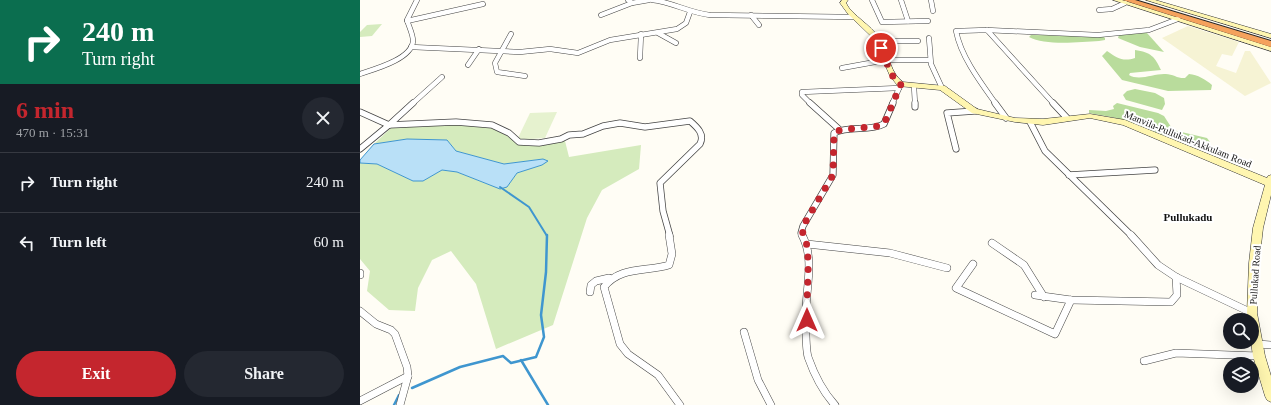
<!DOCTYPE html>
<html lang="en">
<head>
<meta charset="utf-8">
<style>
  :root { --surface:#171b24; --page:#242831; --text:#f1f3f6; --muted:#9ea1a6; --line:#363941; --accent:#c4262e }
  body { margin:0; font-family:Georgia,serif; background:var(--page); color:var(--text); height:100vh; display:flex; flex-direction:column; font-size:15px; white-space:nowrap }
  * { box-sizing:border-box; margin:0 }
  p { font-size:13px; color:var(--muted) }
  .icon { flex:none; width:22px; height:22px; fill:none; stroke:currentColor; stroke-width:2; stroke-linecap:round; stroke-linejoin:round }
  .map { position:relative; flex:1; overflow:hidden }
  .details { display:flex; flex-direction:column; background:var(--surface); width:360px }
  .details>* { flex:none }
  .hud { background:#0b6e4f; color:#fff; overflow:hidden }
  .fabs { position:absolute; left:863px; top:313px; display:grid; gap:8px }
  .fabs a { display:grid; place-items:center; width:36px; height:36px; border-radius:50%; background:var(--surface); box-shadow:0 4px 16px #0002; font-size:20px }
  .pin { position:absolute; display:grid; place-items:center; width:34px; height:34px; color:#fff; margin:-17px; border:2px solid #fff; border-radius:50%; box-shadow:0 1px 4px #0007 }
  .me { position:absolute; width:44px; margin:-22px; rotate:0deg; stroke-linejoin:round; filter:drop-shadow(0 0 3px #0008) }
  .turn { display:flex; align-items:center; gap:14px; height:84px; padding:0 16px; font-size:18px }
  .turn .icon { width:52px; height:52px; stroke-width:2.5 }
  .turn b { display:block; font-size:28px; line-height:34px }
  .round { display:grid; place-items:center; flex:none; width:42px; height:42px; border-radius:21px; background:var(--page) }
  .overview { display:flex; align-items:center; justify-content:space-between; height:68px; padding:0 16px }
  h1 { font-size:24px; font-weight:800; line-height:30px; color:var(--accent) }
  .cta { display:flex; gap:8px; margin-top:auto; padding:8px 16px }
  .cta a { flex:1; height:46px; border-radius:24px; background:var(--accent); color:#fff; font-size:16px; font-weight:800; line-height:46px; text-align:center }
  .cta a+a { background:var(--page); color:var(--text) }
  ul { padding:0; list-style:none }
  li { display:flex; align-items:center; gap:12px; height:60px; padding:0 16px; border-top:1px solid var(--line) }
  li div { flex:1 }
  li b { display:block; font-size:15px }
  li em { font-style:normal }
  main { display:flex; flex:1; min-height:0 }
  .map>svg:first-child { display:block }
  .farmland { fill:#f6f3d4 }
  .green { fill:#d5ebbd }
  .forest { fill:#b9dc9c }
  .pitch { fill:#e6f2cf }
  .water { fill:#b9e0f7; stroke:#3f96cf }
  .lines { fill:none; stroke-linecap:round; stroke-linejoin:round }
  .stream-far1 { stroke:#3f96cf; stroke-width:2 }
  .stream { stroke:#3f96cf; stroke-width:2.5 }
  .street-far2-casing { stroke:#444; stroke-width:5.5 }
  .street-far1-casing { stroke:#444; stroke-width:7 }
  .street-casing { stroke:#444; stroke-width:8 }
  .secondary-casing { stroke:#333; stroke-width:1 }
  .highway-casing { stroke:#222; stroke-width:2 }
  .street-far2 { stroke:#fff; stroke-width:4.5 }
  .street-far1 { stroke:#fff; stroke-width:5.5 }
  .street { stroke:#fff; stroke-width:7 }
  .secondary { fill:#fff6b0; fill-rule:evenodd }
  .highway { fill:#f5a25d; fill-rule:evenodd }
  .route { stroke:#c4262e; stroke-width:7; stroke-dasharray:0 12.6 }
  .labels { text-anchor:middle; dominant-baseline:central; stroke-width:4; stroke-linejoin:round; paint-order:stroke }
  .street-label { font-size:10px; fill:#111; stroke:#fff }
  .neighbourhood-label { font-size:11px; font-weight:bold; fill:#111; stroke:#fff }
</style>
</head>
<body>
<main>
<section class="details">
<div class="hud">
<div class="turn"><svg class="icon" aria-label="right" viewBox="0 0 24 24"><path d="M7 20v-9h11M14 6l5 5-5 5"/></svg><div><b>240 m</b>Turn right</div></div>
</div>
<div class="overview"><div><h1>6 min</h1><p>470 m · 15:31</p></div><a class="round"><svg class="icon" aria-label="close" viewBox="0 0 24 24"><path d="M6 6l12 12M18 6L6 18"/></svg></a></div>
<ul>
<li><svg class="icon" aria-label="right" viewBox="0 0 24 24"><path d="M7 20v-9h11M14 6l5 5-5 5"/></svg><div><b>Turn right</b></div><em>240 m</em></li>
<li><svg class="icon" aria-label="left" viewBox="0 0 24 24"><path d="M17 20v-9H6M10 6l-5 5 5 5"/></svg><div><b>Turn left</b></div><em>60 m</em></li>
</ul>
<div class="cta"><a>Exit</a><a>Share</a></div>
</section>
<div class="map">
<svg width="911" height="405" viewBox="0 0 911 405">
  <rect width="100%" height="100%" fill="#fffdf5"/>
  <!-- farmland -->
  <path class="farmland" d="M828 26 879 42 872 56 862 54 856 66 876 73 885 51H890L911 83 885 96 802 38Z"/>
  <!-- green -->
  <g class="green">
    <path d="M22 24 12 36 0 37V32L7 25Z"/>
    <path d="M52 125H114L130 127 167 146 205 141 209 157 281 145 279 169 242 190 227 218 193 325 136 349 116 284 91 251 72 260 58 288 55 311 29 310 7 291 10 271 0 259V163L17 164 53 181H63L82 170 97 172 127 184 147 187 157 173 182 165V159L144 164 96 151 87 140 47 139 14 144 31 128Z"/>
  </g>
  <!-- forest -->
  <g class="forest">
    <path d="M783 31 787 33 804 52 780 47 758 38 759 35Z"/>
    <path d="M671 35 742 36 745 38V40L739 41C720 42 685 46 669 37Z"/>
    <path d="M775 50C791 52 795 57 801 70L770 73 769 75C779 81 793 74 804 74 812 73 818 79 825 78L829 74C838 75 845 79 852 85L851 90 808 91 762 80 742 56 747 51C757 58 763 62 775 58Z"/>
    <path d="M775 89 795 93 804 98 805 104 802 110 766 100 763 95 767 91Z"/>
    <path d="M757 103 798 113 804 116 813 130 847 138 850 142 846 146C818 145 796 130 769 122 757 117 742 116 729 113V110L746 111 754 109 753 106Z"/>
  </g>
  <!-- pitch -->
  <path class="pitch" d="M197 112 185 138 157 140 170 113Z"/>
  <!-- water -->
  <path class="water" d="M47 139 87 140 96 151 144 164 183 159 188 161 182 165 157 173 147 187 140 189 97 172 82 170 63 181H53L17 164 0 163V160L14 144Z"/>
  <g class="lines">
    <!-- stream-far1 -->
    <path class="stream-far1" d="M140 187 169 207 187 236"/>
    <!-- stream -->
    <g class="stream">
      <path d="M161 360 188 405"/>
      <path d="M52 388 100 367 143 356 151 363 176 357 184 337 181 315 186 272 187 235"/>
      <path d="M34 405 39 395"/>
    </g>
    <defs>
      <g id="street-far2">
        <path d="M268 0 272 3 289 0"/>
        <path d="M292 0C312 2 330 13 350 15L494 17"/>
        <path d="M512 0 522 22 568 21"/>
        <path d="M541 0 548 21"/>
        <path d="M571 0 573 11"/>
        <path d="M739 10 752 9 765 3"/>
        <path d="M241 15 272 3"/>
        <path d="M391 15 399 25"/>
        <path d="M47 21 123 4"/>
        <path d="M627 30 694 104"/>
        <path d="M298 33 316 43"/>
        <path d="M151 34 135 63 137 72 165 76"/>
        <path d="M569 38 571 64 582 88"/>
        <path d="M518 41H558"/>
        <path d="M51 47 160 52 190 49 218 53 250 40 317 29 326 23 330 12"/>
        <path d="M280 58 281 34"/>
        <path d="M108 65 119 49"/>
        <path d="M482 68 526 60H570"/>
        <path d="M0 74C15 69 52 59 53 41 53 34 49 27 47 20L57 0"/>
        <path d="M554 86 555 104"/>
        <path d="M52 104 82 77"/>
        <path d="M451 104 442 95V92L539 88"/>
        <path d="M532 104 541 84"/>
        <path d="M636 104C621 83 601 57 596 31L627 30 738 35 789 30 818 19"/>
      </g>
      <g id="street-far1">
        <path d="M450 103 480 130"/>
        <path d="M555 103V107"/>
        <path d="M635 103 646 118"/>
        <path d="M693 103 707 118"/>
        <path d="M0 112 29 125 0 149"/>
        <path d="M670 122 685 151 772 236"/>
        <path d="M29 125 96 122 132 125 149 133 159 142 179 143 201 139 209 135 223 134 243 126 260 123 285 127 330 121C337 127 345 134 340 144L300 183 303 211 310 236"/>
        <path d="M29 125 53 103"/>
        <path d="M596 149 587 113 615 111"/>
        <path d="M709 175 795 170"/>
        <path d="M443 236 441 233 443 226 473 175 474 133C489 125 509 132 524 124L533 103"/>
      </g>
      <g id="street">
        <path d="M309 235 312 254 309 265C286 272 260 266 244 287L260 344 268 354 298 375 320 405"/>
        <path d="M442 235C454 257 447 284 446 308 446 321 445 345 448 357 454 374 463 392 475 405"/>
        <path d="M771 235 798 265 816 277 892 313"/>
        <path d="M632 243 664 265 684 297"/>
        <path d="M447 244 530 253 587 268"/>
        <path d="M613 264 596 288 695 334 711 300"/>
        <path d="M0 273V275"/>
        <path d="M230 292 231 285 236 281 249 278"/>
        <path d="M675 295 711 300 811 302 817 295 816 277"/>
        <path d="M0 311 16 324 31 330 35 334 47 367 48 376 40 405"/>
        <path d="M384 332 398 380 411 405"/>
        <path d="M898 344 911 345"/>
        <path d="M784 361 816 353 899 356"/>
        <path d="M0 401 48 376"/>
      </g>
      <g id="secondary">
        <path d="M482 0H488L486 3 489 8C499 20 515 28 523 44 529 56 531 74 543 82L585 86 617 109 655 118 683 119 730 114 765 120 907 178 908 176 911 175V195L903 228 899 263 897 313 905 356 911 376V402L907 400 905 396 893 356 891 342 892 320H888L887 313 889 263 893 228 905 185 763 125 730 118 683 125 655 122 612 113 580 90 538 86 530 76 514 39 488 14 480 3Z"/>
        <path d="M753 0H762L911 47V51Z"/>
        <path d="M786 0H795L911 34V38Z"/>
      </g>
      <path id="highway" d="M763 0H775L911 41V47Z"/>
    </defs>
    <!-- street-far2 casing -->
    <use href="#street-far2" class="street-far2-casing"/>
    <!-- street-far1 casing -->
    <use href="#street-far1" class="street-far1-casing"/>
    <!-- street casing -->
    <use href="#street" class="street-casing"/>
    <!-- secondary casing -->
    <use href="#secondary" class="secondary-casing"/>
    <!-- highway casing -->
    <use href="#highway" class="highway-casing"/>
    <!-- street-far2 -->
    <use href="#street-far2" class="street-far2"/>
    <!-- street-far1 -->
    <use href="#street-far1" class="street-far1"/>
    <!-- street -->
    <use href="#street" class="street"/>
    <!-- secondary -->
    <use href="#secondary" class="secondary"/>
    <!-- highway -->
    <use href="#highway" class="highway"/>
  </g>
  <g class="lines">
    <!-- route -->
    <path class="route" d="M447 320C446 295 450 271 447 247 446 238 441 235 443 226L473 175 474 133 480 130 518 126 524 124 541 84C530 79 526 58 521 48"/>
  </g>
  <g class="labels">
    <!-- street labels -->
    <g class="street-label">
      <text transform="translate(828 139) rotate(22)">Manvila-Pullukad-Akkulam Road</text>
      <text transform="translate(895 275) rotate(-86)">Pullukad Road</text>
    </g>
    <!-- neighbourhood labels -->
    <g class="neighbourhood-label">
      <text x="828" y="217">Pullukadu</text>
    </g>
  </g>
</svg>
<div class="fabs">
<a><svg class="icon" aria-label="search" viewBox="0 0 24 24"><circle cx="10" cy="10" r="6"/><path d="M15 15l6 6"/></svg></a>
<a><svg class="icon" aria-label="layers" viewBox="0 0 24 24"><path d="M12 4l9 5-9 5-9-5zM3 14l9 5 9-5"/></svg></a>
</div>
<div class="pin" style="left:521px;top:48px;background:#d93025"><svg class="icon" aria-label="arrive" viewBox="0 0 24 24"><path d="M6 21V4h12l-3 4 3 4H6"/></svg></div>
<svg class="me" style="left:447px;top:320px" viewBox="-20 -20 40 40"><path d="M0-17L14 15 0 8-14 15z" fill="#c4262e" stroke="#fff" stroke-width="4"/></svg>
</div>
</main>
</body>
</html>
